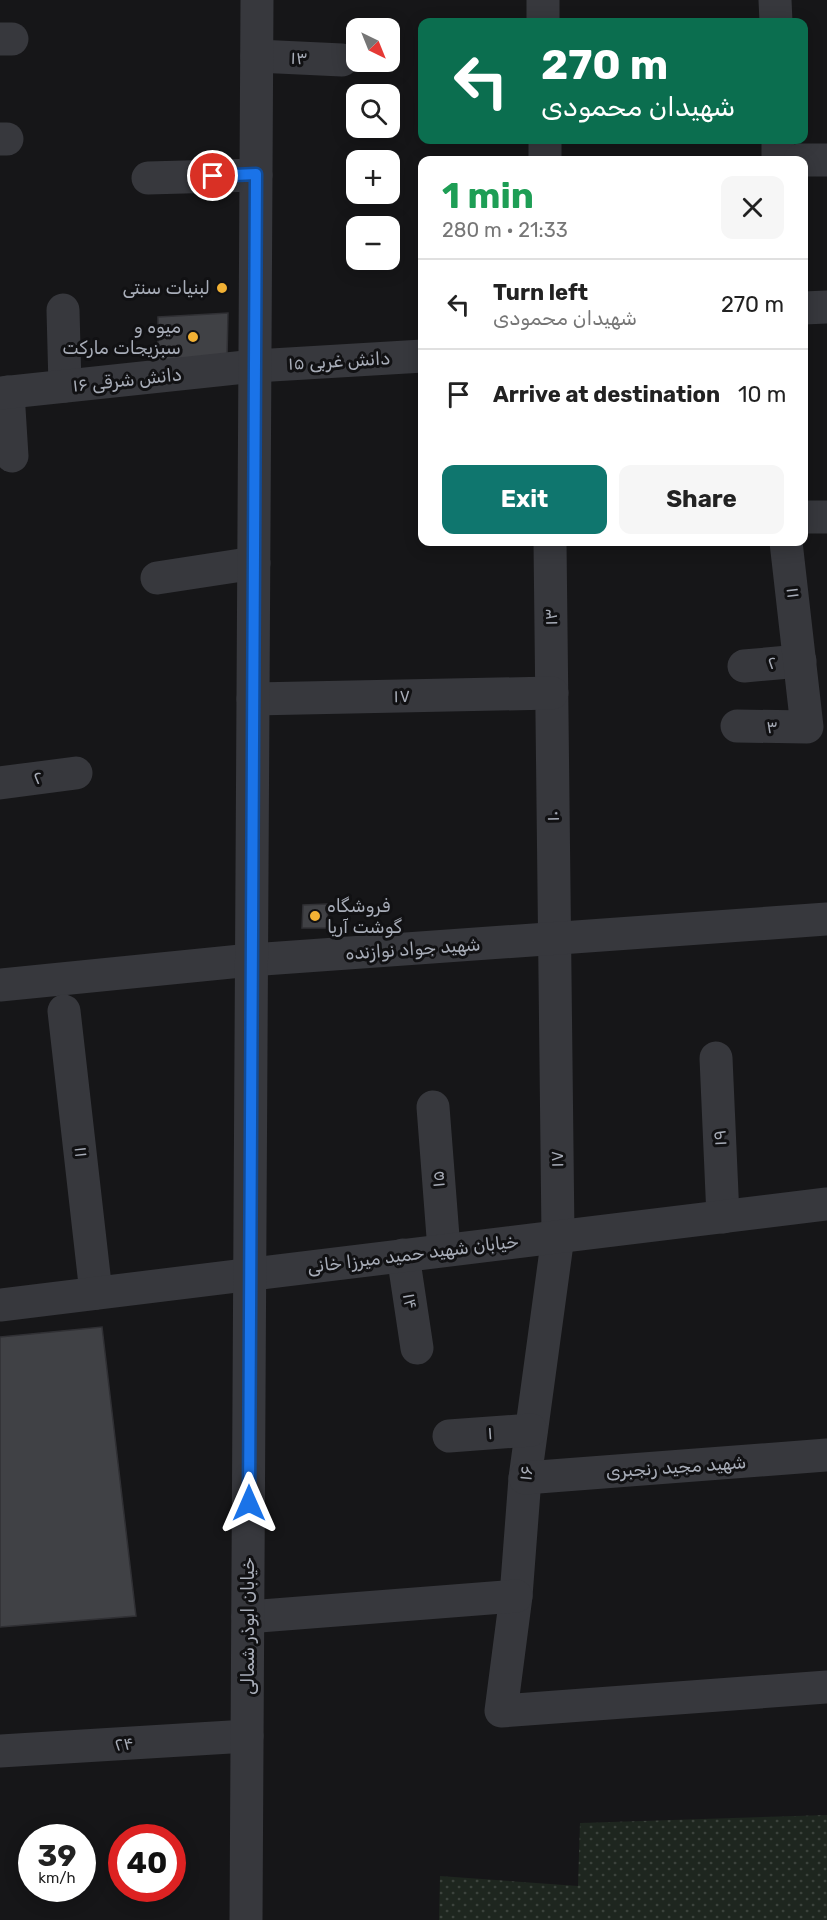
<!DOCTYPE html>
<html lang="en">
<head>
<meta charset="utf-8">
<style>
  :root { --surface:#fff; --page:#f6f6f6; --text:#222; --muted:#767676; --line:#e0e0e0; --accent:#0f766e }
  body { margin:0; font-family:Rubik,"Noto Sans Arabic",sans-serif; background:var(--page); color:var(--text); height:100vh; display:flex; flex-direction:column; font-size:22px; white-space:nowrap }
  * { box-sizing:border-box; margin:0 }
  p { font-size:20px; color:var(--muted) }
  .icon { flex:none; width:33px; height:33px; fill:none; stroke:currentColor; stroke-width:2; stroke-linecap:round; stroke-linejoin:round }
  .map { position:relative; flex:1; overflow:hidden }
  .panel { position:absolute; left:418px; top:156px; width:390px; height:390px; display:flex; flex-direction:column; background:var(--surface); border-radius:12px; box-shadow:0 3px 15px #0003 }
  .panel>* { flex:none }
  .guide { position:absolute; left:418px; top:18px; width:390px; height:126px; border-radius:12px; box-shadow:0 3px 15px #0003; background:#0b6e4f; color:#fff; overflow:hidden }
  .needle { width:39px; rotate:137deg }
  .buttons { position:absolute; left:346px; top:18px; display:grid; gap:12px }
  .buttons a { display:grid; place-items:center; width:54px; height:54px; border-radius:12px; background:var(--surface); box-shadow:0 3px 15px #0003; font-size:30px }
  .speed { position:absolute; left:18px; top:1824px; display:flex; gap:12px; font-size:30px; font-weight:700; text-align:center }
  .speed>* { display:grid; place-content:center; width:78px; height:78px; border-radius:50%; background:var(--surface); box-shadow:0 3px 15px #0003; line-height:1 }
  .speed small { font-size:15px; font-weight:400 }
  .speed .limit { border:9px solid #d22; background:#fff; color:#111 }
  .pin { position:absolute; display:grid; place-items:center; width:51px; height:51px; color:#fff; margin:-26px; border:3px solid #fff; border-radius:50%; box-shadow:0 2px 6px #0007 }
  .me { position:absolute; width:66px; margin:-33px; rotate:0deg; stroke-linejoin:round; filter:drop-shadow(0 0 4px #0008) }
  .turn { display:flex; align-items:center; gap:21px; height:126px; padding:0 24px; font-size:27px }
  .turn .icon { width:78px; height:78px; stroke-width:2.5 }
  .turn b { display:block; font-size:42px; line-height:51px }
  .round { display:grid; place-items:center; flex:none; width:63px; height:63px; border-radius:12px; background:var(--page) }
  .summary { display:flex; align-items:center; justify-content:space-between; height:102px; padding:0 24px }
  h1 { font-size:36px; font-weight:700; line-height:45px; color:#1e9e55 }
  .button { display:flex; gap:12px; margin-top:auto; padding:12px 24px }
  .button a { flex:1; height:69px; border-radius:12px; background:var(--accent); color:#fff; font-size:24px; font-weight:700; line-height:69px; text-align:center }
  .button a+a { background:var(--page); color:var(--text) }
  ul { padding:0; list-style:none }
  li { display:flex; align-items:center; gap:18px; height:90px; padding:0 24px; border-top:2px solid var(--line) }
  li div { flex:1 }
  li b { display:block; font-size:22px }
  li em { font-style:normal }
  .map>svg:first-child { display:block }
  .park { fill:url(#park-dots) }
  .building { fill:#404145; stroke:#303034; stroke-width:1.5 }
  .lines { fill:none; stroke-linecap:round; stroke-linejoin:round }
  .minor { stroke:#37383d; stroke-width:33 }
  .tertiary { stroke:#37383d; stroke-width:33 }
  .route-casing { stroke:#114b97; stroke-width:15 }
  .route { stroke:#1a73e8; stroke-width:10 }
  .poi-dot { fill:#f2b134; stroke:#111113; stroke-width:2 }
  .labels { text-anchor:middle; dominant-baseline:central; stroke-width:6; stroke-linejoin:round; paint-order:stroke }
  .street-label { font-size:18px; fill:#a8adb8; stroke:#111113 }
  .poi-label { font-size:18px; fill:#a8adb8; stroke:#111113; text-anchor:end }
</style>
</head>
<body>
<div class="map">
<svg width="827" height="1920" viewBox="0 0 827 1920">
  <defs>
    <pattern id="park-dots" width="8" height="8" patternUnits="userSpaceOnUse" patternTransform="scale(1.5)"><rect width="8" height="8" fill="#1e261f"/><path d="M2 2h.1M6 6h.1" fill="none" stroke="#3c433d" stroke-width="1.8" stroke-linecap="round"/></pattern>
  </defs>
  <rect width="100%" height="100%" fill="#161618"/>
  <!-- park -->
  <path class="park" d="M827 1815V1920H439L440 1876 578 1886 580 1823Z"/>
  <!-- building -->
  <g class="building">
    <path d="M228 313 227 357 158 361V317Z"/>
    <path d="M327 904 328 928H302L303 905Z"/>
    <path d="M102 1327 136 1616 0 1627V1337Z"/>
  </g>
  <g class="lines">
    <!-- minor -->
    <g class="minor">
      <path d="M543 0V22"/>
      <path d="M775 0 776 22"/>
      <path d="M0 39H12"/>
      <path d="M257 56 342 60"/>
      <path d="M0 139H7"/>
      <path d="M545 140V160"/>
      <path d="M778 140V160"/>
      <path d="M800 160H827"/>
      <path d="M148 178 256 175"/>
      <path d="M804 308 827 307"/>
      <path d="M63 310 65 386"/>
      <path d="M8 392 12 456"/>
      <path d="M0 393 255 366 423 356"/>
      <path d="M804 517H827"/>
      <path d="M550 542 558 1236 525 1478 516 1596 501 1711 827 1687"/>
      <path d="M157 578 254 563"/>
      <path d="M744 666 800 661"/>
      <path d="M253 699 552 693"/>
      <path d="M737 726 807 727 786 542"/>
      <path d="M0 783 76 773"/>
      <path d="M0 985 251 960 827 919"/>
      <path d="M64 1011 96 1293"/>
      <path d="M716 1058 723 1217"/>
      <path d="M433 1107 444 1250"/>
      <path d="M403 1255 417 1348"/>
      <path d="M0 1305 827 1204"/>
      <path d="M449 1436 531 1430"/>
      <path d="M525 1478 827 1455"/>
      <path d="M248 1617 516 1596"/>
      <path d="M0 1751 247 1736"/>
    </g>
    <!-- tertiary -->
    <path class="tertiary" d="M246 1920 257 0"/>
  </g>
  <g class="lines">
    <defs>
      <path id="route" d="M213 176 256 174 249 1503"/>
    </defs>
    <!-- route casing -->
    <use href="#route" class="route-casing"/>
    <!-- route -->
    <use href="#route" class="route"/>
  </g>
  <!-- markers -->
  <g class="poi-dot">
    <circle cx="222" cy="288" r="6"/>
    <circle cx="193" cy="337" r="6"/>
    <circle cx="315" cy="916" r="6"/>
  </g>
  <g class="labels">
    <!-- street labels -->
    <g class="street-label">
      <text transform="translate(299 58) rotate(2)">۱۳</text>
      <text transform="translate(339 361) rotate(-3)">دانش غربی ۱۵</text>
      <text transform="translate(127 380) rotate(-6)">دانش شرقی ۱۶</text>
      <text transform="translate(792 593) rotate(-97)">۱۱</text>
      <text transform="translate(551 617) rotate(-91)">۱۳</text>
      <text transform="translate(772 663) rotate(-5)">۲</text>
      <text transform="translate(402 696) rotate(-1)">۱۷</text>
      <text transform="translate(772 727) rotate(1)">۳</text>
      <text transform="translate(38 778) rotate(-8)">۲</text>
      <text transform="translate(553 816) rotate(-91)">۱۰</text>
      <text transform="translate(413 949) rotate(-4)">شهید جواد نوازنده</text>
      <text transform="translate(720 1138) rotate(-93)">۱۹</text>
      <text transform="translate(80 1152) rotate(-96)">۱۱</text>
      <text transform="translate(557 1159) rotate(-91)">۱۷</text>
      <text transform="translate(438 1179) rotate(-95)">۱۵</text>
      <text transform="translate(413 1254) rotate(-7)">خیابان شهید حمید میرزا خانی</text>
      <text transform="translate(410 1301) rotate(81)">۱۴</text>
      <text transform="translate(490 1433) rotate(-4)">۱</text>
      <text transform="translate(676 1467) rotate(-4)">شهید مجید رنجبری</text>
      <text transform="translate(526 1473) rotate(-84)">۱۶</text>
      <text transform="translate(248 1626) rotate(-90)">خیابان ابوذر شمالی</text>
      <text transform="translate(124 1744) rotate(-4)">۲۴</text>
    </g>
    <!-- poi labels -->
    <g class="poi-label">
      <text x="210" y="288">لبنیات سنتی</text>
      <text x="181" y="327">میوه و<tspan x="181" dy="21">سبزیجات مارکت</tspan></text>
      <text x="327" y="906" text-anchor="start">فروشگاه<tspan x="327" dy="21">گوشت آریا</tspan></text>
    </g>
  </g>
</svg>
<div class="buttons">
<a><svg class="needle" viewBox="-14 -14 28 28"><path d="M0-13l5 13h-10z" fill="#e53935"/><path d="M0 13l5-13h-10z" fill="#767676"/></svg></a>
<a><svg class="icon" aria-label="search" viewBox="0 0 24 24"><circle cx="10" cy="10" r="6"/><path d="M15 15l6 6"/></svg></a>
<a>+</a>
<a>−</a>
</div>
<div class="speed"><div>39<small>km/h</small></div><div class="limit">40</div></div>
<div class="pin" style="left:213px;top:176px;background:#d93025"><svg class="icon" aria-label="arrive" viewBox="0 0 24 24"><path d="M6 21V4h12l-3 4 3 4H6"/></svg></div>
<svg class="me" style="left:249px;top:1503px" viewBox="-20 -20 40 40"><path d="M0-17L14 15 0 8-14 15z" fill="#1a73e8" stroke="#fff" stroke-width="4"/></svg>
<div class="guide">
<div class="turn"><svg class="icon" aria-label="left" viewBox="0 0 24 24"><path d="M17 20v-9H6M10 6l-5 5 5 5"/></svg><div><b>270 m</b>شهیدان محمودی</div></div>
</div>
<section class="panel">
<div class="summary"><div><h1>1 min</h1><p>280 m · 21:33</p></div><a class="round"><svg class="icon" aria-label="close" viewBox="0 0 24 24"><path d="M6 6l12 12M18 6L6 18"/></svg></a></div>
<ul>
<li><svg class="icon" aria-label="left" viewBox="0 0 24 24"><path d="M17 20v-9H6M10 6l-5 5 5 5"/></svg><div><b>Turn left</b><p>شهیدان محمودی</p></div><em>270 m</em></li>
<li><svg class="icon" aria-label="arrive" viewBox="0 0 24 24"><path d="M6 21V4h12l-3 4 3 4H6"/></svg><div><b>Arrive at destination</b></div><em>10 m</em></li>
</ul>
<div class="button"><a>Exit</a><a>Share</a></div>
</section>
</div>
</body>
</html>
